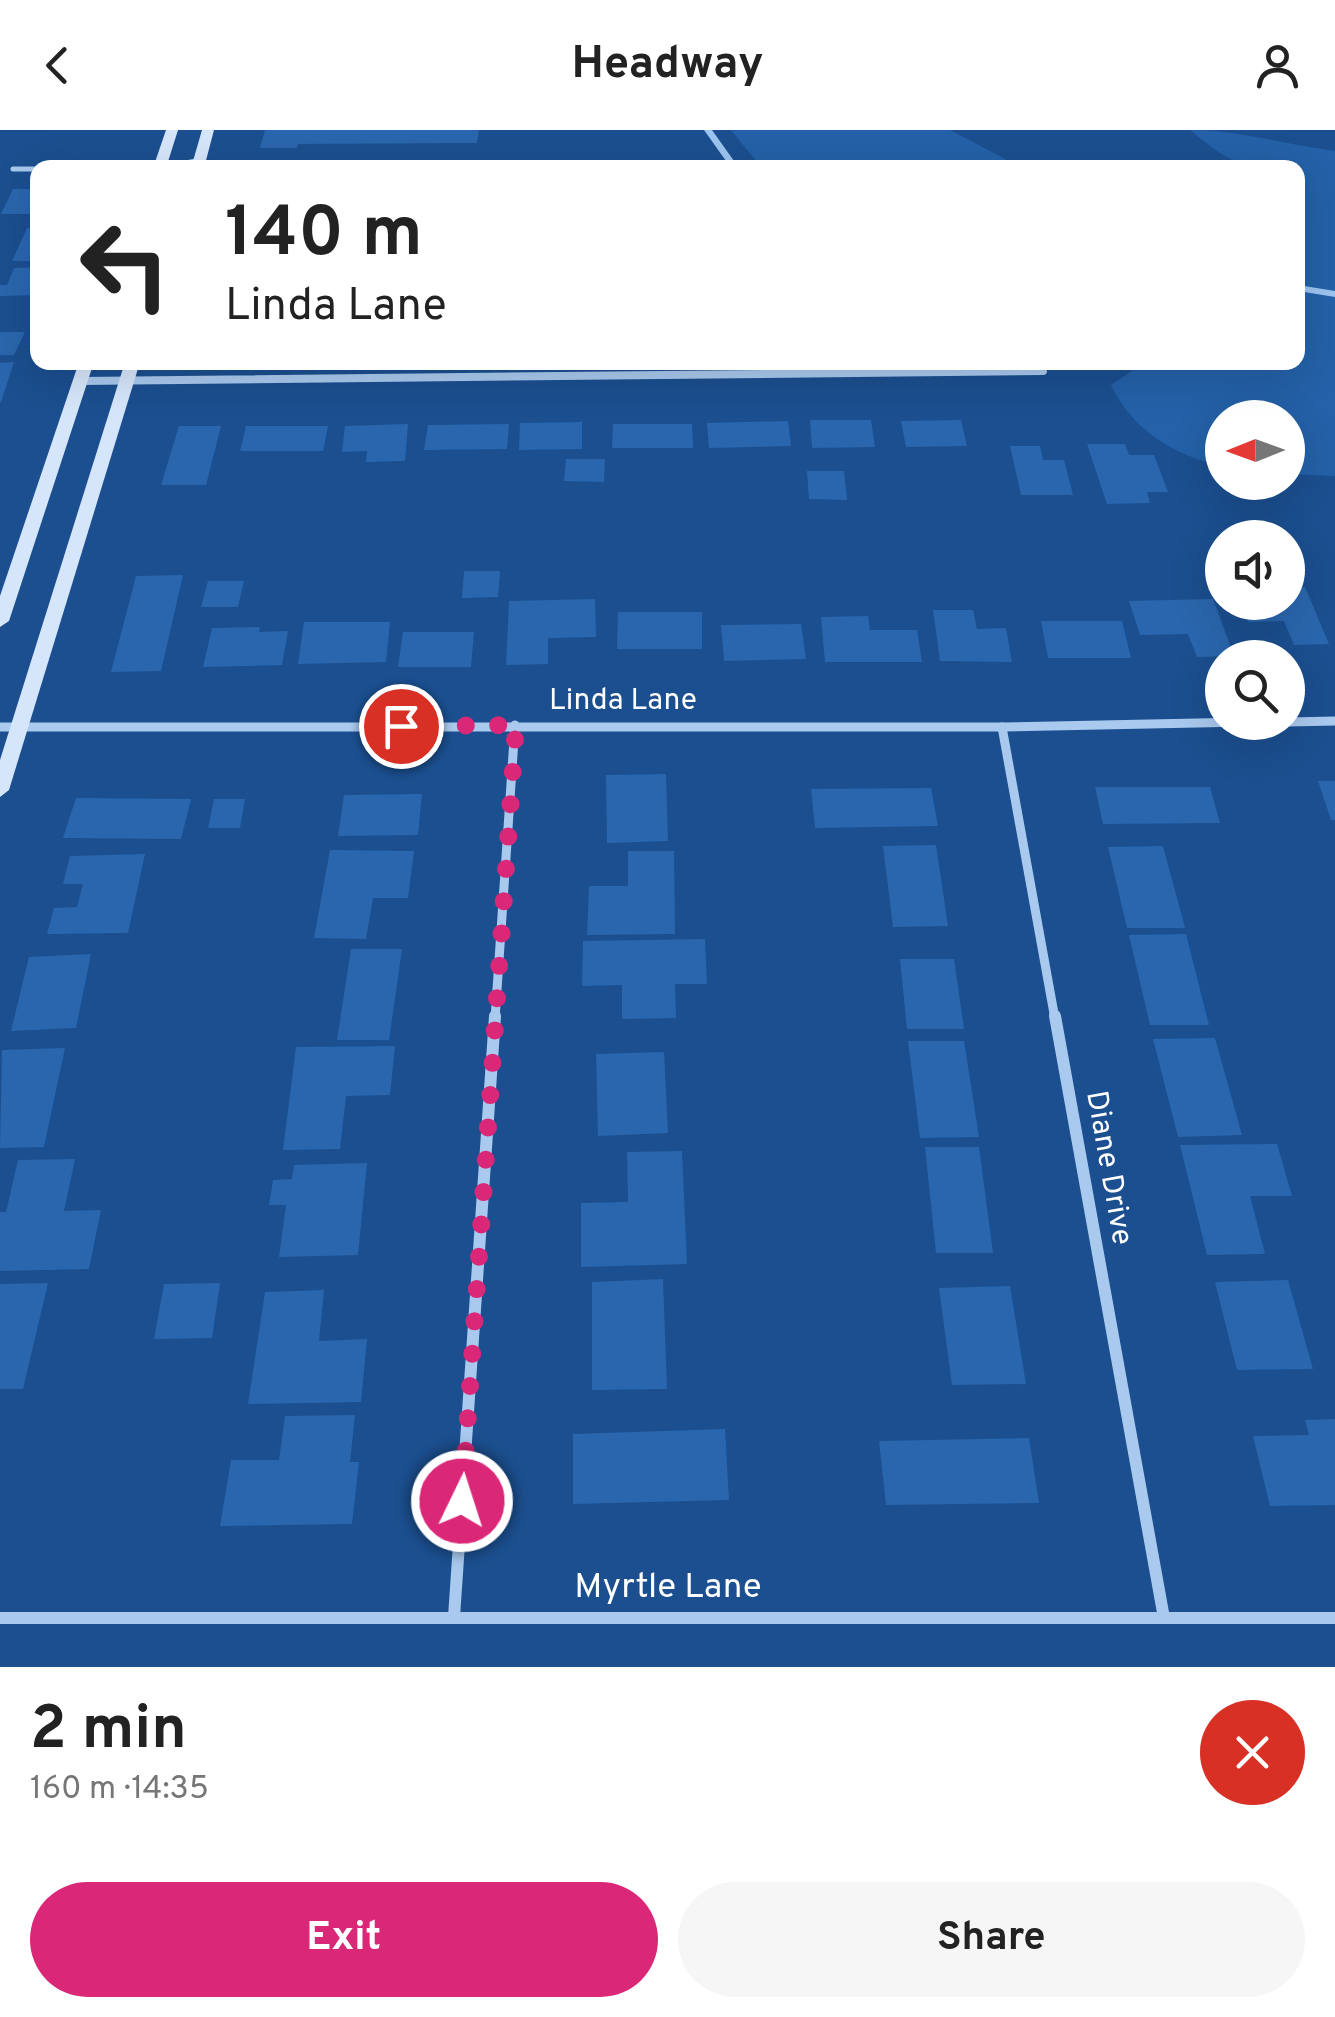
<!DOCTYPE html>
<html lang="en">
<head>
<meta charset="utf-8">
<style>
  :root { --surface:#fff; --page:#f6f6f6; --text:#222; --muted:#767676; --accent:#db2777 }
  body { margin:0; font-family:Overpass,sans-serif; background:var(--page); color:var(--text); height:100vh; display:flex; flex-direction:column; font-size:38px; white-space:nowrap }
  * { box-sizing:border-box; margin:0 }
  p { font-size:32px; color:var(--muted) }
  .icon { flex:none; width:55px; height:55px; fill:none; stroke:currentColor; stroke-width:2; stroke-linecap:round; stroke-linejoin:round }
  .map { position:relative; height:1537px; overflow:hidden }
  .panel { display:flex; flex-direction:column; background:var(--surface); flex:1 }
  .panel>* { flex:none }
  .banner { position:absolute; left:30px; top:30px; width:1275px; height:210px; border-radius:20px; box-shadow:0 10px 40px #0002; background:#fff; color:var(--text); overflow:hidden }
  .needle { width:65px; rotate:269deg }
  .controls { position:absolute; left:1205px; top:270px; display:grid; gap:20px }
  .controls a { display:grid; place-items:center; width:100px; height:100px; border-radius:50%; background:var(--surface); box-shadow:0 10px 40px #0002; font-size:50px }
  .pin { position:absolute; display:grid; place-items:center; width:85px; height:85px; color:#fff; margin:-42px; border:5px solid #fff; border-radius:50%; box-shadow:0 2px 10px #0007 }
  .me { position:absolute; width:110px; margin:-55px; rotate:4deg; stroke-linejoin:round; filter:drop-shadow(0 0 8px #0008) }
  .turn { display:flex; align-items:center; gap:35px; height:210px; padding:0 30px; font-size:45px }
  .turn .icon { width:130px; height:130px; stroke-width:2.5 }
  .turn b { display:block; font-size:70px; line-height:85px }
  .round { display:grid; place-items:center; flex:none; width:105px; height:105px; border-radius:52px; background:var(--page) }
  .headline { display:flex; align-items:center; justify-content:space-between; height:170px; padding:0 30px }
  h1 { font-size:60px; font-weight:700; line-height:75px }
  .primary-button { display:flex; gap:20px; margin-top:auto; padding:20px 30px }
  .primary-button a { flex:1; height:115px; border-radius:60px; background:var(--accent); color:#fff; font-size:40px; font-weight:700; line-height:115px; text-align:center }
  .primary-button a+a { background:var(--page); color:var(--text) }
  header { display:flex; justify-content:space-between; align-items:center; height:130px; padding:0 30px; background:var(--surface); font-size:45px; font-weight:700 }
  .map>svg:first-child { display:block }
  .green { fill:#2461a8 }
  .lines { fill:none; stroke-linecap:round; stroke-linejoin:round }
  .stream { fill:#9cc4f0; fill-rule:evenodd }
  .building { fill:#2a66ad }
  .lane { stroke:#a9c9ee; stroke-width:5 }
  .street-far2 { stroke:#a9c9ee; stroke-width:8 }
  .street-far1 { stroke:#a9c9ee; stroke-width:9 }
  .street { stroke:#a9c9ee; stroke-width:12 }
  .secondary { fill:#d6e6fa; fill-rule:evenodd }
  .route { stroke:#db2777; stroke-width:18; stroke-dasharray:0 32.4 }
  .labels { text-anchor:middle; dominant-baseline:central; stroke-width:10; stroke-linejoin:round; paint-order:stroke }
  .street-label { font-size:30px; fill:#fff; stroke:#1b4f8f }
  .near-street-label { font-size:35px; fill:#fff; stroke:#1b4f8f }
</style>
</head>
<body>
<header><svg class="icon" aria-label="back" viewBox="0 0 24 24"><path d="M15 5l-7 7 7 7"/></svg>Headway<svg class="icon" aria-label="person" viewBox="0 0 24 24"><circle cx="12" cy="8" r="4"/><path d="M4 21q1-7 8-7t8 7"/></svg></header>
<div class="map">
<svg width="1335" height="1537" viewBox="0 0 1335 1537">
  <rect width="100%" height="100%" fill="#1b4f8f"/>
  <!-- green -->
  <g class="green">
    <path d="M731 0H950L1011 32 1044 37H761Z"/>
    <path d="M1190 0C1240 0 1286 15 1335 21V346L1288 344V288H1222V336C1175 326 1132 300 1111 255L1144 233 1298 232V38C1242 38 1233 36 1190 0Z"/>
  </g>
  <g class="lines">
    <!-- stream -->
    <g class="stream">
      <path d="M704 0H712L739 38H731Z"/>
      <path d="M1298 155 1335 161V167L1298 161Z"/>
    </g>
  </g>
  <!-- building -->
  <g class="building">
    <path d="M265 0H479L477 13 298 14 297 18H260Z"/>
    <path d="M13 59H38V84H1Z"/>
    <path d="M27 98H38V131H12Z"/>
    <path d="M38 137V165L0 166V155H7L14 138Z"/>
    <path d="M0 202H25L14 225H0Z"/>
    <path d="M14 232 1 272H0V233Z"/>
    <path d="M810 290H871L875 317 812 318Z"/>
    <path d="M961 290 967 316 906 317 901 291Z"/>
    <path d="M788 291 791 316 709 318 707 293Z"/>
    <path d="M582 292V319L519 320 520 293Z"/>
    <path d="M408 294 405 331 366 332 367 321 342 322 345 296Z"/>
    <path d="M509 294 507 319 424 320 428 295Z"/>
    <path d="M613 294H692L693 318H612Z"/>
    <path d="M179 296H221L206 355H161Z"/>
    <path d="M246 296H328L323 321H240Z"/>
    <path d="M1087 314H1125L1129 325H1154L1168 362H1147L1150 373 1107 374Z"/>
    <path d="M1010 316H1040L1043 330H1064L1073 365H1021Z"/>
    <path d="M566 329H605L604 352 564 351Z"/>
    <path d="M807 341H844L847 370 809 369Z"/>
    <path d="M464 441H500L498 467 462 468Z"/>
    <path d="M183 445 161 541 111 542 136 446Z"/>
    <path d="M208 451H244L238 477H201Z"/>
    <path d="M1305 457 1329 514 1294 515 1284 491 1248 492 1241 472H1288V458Z"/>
    <path d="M595 469 596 507 548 508V534L506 535 509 471Z"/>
    <path d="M1213 469 1234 526 1197 527 1188 504 1140 505 1129 471Z"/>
    <path d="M933 480H973L977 499 1006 498 1012 532 940 531Z"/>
    <path d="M618 482H702V519H617Z"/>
    <path d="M868 486 870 500H917L922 532H825L821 487Z"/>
    <path d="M1041 491H1122L1131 528H1048Z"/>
    <path d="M304 492H390L386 532 298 534Z"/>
    <path d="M801 494 806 529 724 531 721 495Z"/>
    <path d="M260 497 259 502 288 501 282 535 203 537 212 498Z"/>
    <path d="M403 502H474L471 537H398Z"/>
    <path d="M666 644 668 711 607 713 606 645Z"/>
    <path d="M1318 651H1335V690H1331Z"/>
    <path d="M1095 657H1210L1220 693 1103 694Z"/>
    <path d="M931 658 938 696 815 698 811 659Z"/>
    <path d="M422 664 418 705 338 706 344 665Z"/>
    <path d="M76 668 191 669 181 709 63 708Z"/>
    <path d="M214 669H245L240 698H208Z"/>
    <path d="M936 715 948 796 893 797 883 716Z"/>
    <path d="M1163 716 1185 798H1127L1108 717Z"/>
    <path d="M330 720 414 721 408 768H373L366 809 314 808Z"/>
    <path d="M628 721H674L675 804 587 805 589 756H628Z"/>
    <path d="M145 724 128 803 47 804 54 778 77 777 83 754H63L70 726Z"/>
    <path d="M1186 804 1209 895H1150L1129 805Z"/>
    <path d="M705 809 707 854H675L676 888 622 889V855L582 856 583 811Z"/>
    <path d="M351 819H402L389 910H337Z"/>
    <path d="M91 824 76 898 11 901 29 827Z"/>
    <path d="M900 829H954L964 899H907Z"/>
    <path d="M1215 908 1242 1005 1178 1007 1153 909Z"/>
    <path d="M908 911H964L979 1007 920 1008Z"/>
    <path d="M395 916 390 965 346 966 340 1019 283 1020 296 917Z"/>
    <path d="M65 918 44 1017 0 1018 2 920Z"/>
    <path d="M664 922 668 1003 598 1006 596 924Z"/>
    <path d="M1277 1014 1292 1066H1250L1265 1124 1207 1125 1180 1015Z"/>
    <path d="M925 1017H979L993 1123H936Z"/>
    <path d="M682 1021 687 1134 581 1137V1073L628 1072 627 1022Z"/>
    <path d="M75 1029 64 1081 101 1080 89 1139 0 1141V1082H6L18 1030Z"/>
    <path d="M367 1033 358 1125 279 1127 286 1075H269L273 1050 292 1049 294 1035Z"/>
    <path d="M663 1149 667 1259 592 1260V1152Z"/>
    <path d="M1288 1150 1313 1239 1237 1240 1215 1152Z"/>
    <path d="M48 1153 23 1259H0V1154Z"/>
    <path d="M220 1153 212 1208 154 1209 164 1154Z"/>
    <path d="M1010 1156 1026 1254 952 1255 939 1158Z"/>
    <path d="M324 1160 319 1211 367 1209 361 1272 248 1274 265 1162Z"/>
    <path d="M355 1285 350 1332H359L352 1394 220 1396 231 1330H279L285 1286Z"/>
    <path d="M1335 1289V1375L1270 1376 1253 1306 1309 1305 1305 1290Z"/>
    <path d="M725 1299 729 1370 573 1374V1304Z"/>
    <path d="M1029 1308 1039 1373 886 1375 879 1311Z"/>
  </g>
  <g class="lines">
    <!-- lane -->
    <g class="lane">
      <path d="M163 38 200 30"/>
      <path d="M13 39H38"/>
    </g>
    <!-- street-far2 -->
    <path class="street-far2" d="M80 251 1043 241"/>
    <!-- street-far1 -->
    <g class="street-far1">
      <path d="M1288 592 1335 591"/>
      <path d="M0 597H1002L1246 592"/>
      <path d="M1002 597 1055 889"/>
      <path d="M495 889 515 595"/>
    </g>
    <!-- street -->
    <g class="street">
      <path d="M1055 886 1164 1488"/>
      <path d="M454 1487 495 886"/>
      <path d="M0 1488H1335"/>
    </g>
    <!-- secondary -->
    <g class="secondary">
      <path d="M166 0H178L166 38H153Z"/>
      <path d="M202 0H214L204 38H191Z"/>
      <path d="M79 232H94L9 491 0 497V466Z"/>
      <path d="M125 232H140L9 660 0 667V630Z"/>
    </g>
  </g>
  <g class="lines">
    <!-- route -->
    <path class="route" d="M401 596 516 595 462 1371"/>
  </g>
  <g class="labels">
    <!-- street labels -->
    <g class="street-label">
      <text x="623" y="571">Linda Lane</text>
      <text transform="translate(1108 1038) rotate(80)">Diane Drive</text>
    </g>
    <!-- near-street labels -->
    <g class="near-street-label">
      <text x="668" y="1458">Myrtle Lane</text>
    </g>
  </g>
</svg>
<div class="controls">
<a><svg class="needle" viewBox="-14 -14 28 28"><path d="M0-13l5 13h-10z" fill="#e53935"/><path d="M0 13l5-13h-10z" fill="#767676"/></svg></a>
<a><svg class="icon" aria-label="sound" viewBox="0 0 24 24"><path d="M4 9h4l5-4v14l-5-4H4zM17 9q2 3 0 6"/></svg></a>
<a><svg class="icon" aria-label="search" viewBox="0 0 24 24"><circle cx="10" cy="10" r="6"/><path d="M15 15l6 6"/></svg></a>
</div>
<div class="pin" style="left:401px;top:596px;background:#d93025"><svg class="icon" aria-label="arrive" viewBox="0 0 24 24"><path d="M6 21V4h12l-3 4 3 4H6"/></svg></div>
<svg class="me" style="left:462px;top:1371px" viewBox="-20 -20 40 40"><circle r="17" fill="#db2777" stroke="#fff" stroke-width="3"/><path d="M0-11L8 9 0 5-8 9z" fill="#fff"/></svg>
<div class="banner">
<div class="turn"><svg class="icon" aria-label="left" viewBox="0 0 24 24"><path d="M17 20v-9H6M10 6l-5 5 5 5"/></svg><div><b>140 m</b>Linda Lane</div></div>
</div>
</div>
<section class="panel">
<div class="headline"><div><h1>2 min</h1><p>160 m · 14:35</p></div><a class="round" style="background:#d93025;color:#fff"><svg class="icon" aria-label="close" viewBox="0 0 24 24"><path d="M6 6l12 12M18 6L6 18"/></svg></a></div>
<div class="primary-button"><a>Exit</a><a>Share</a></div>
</section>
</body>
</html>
